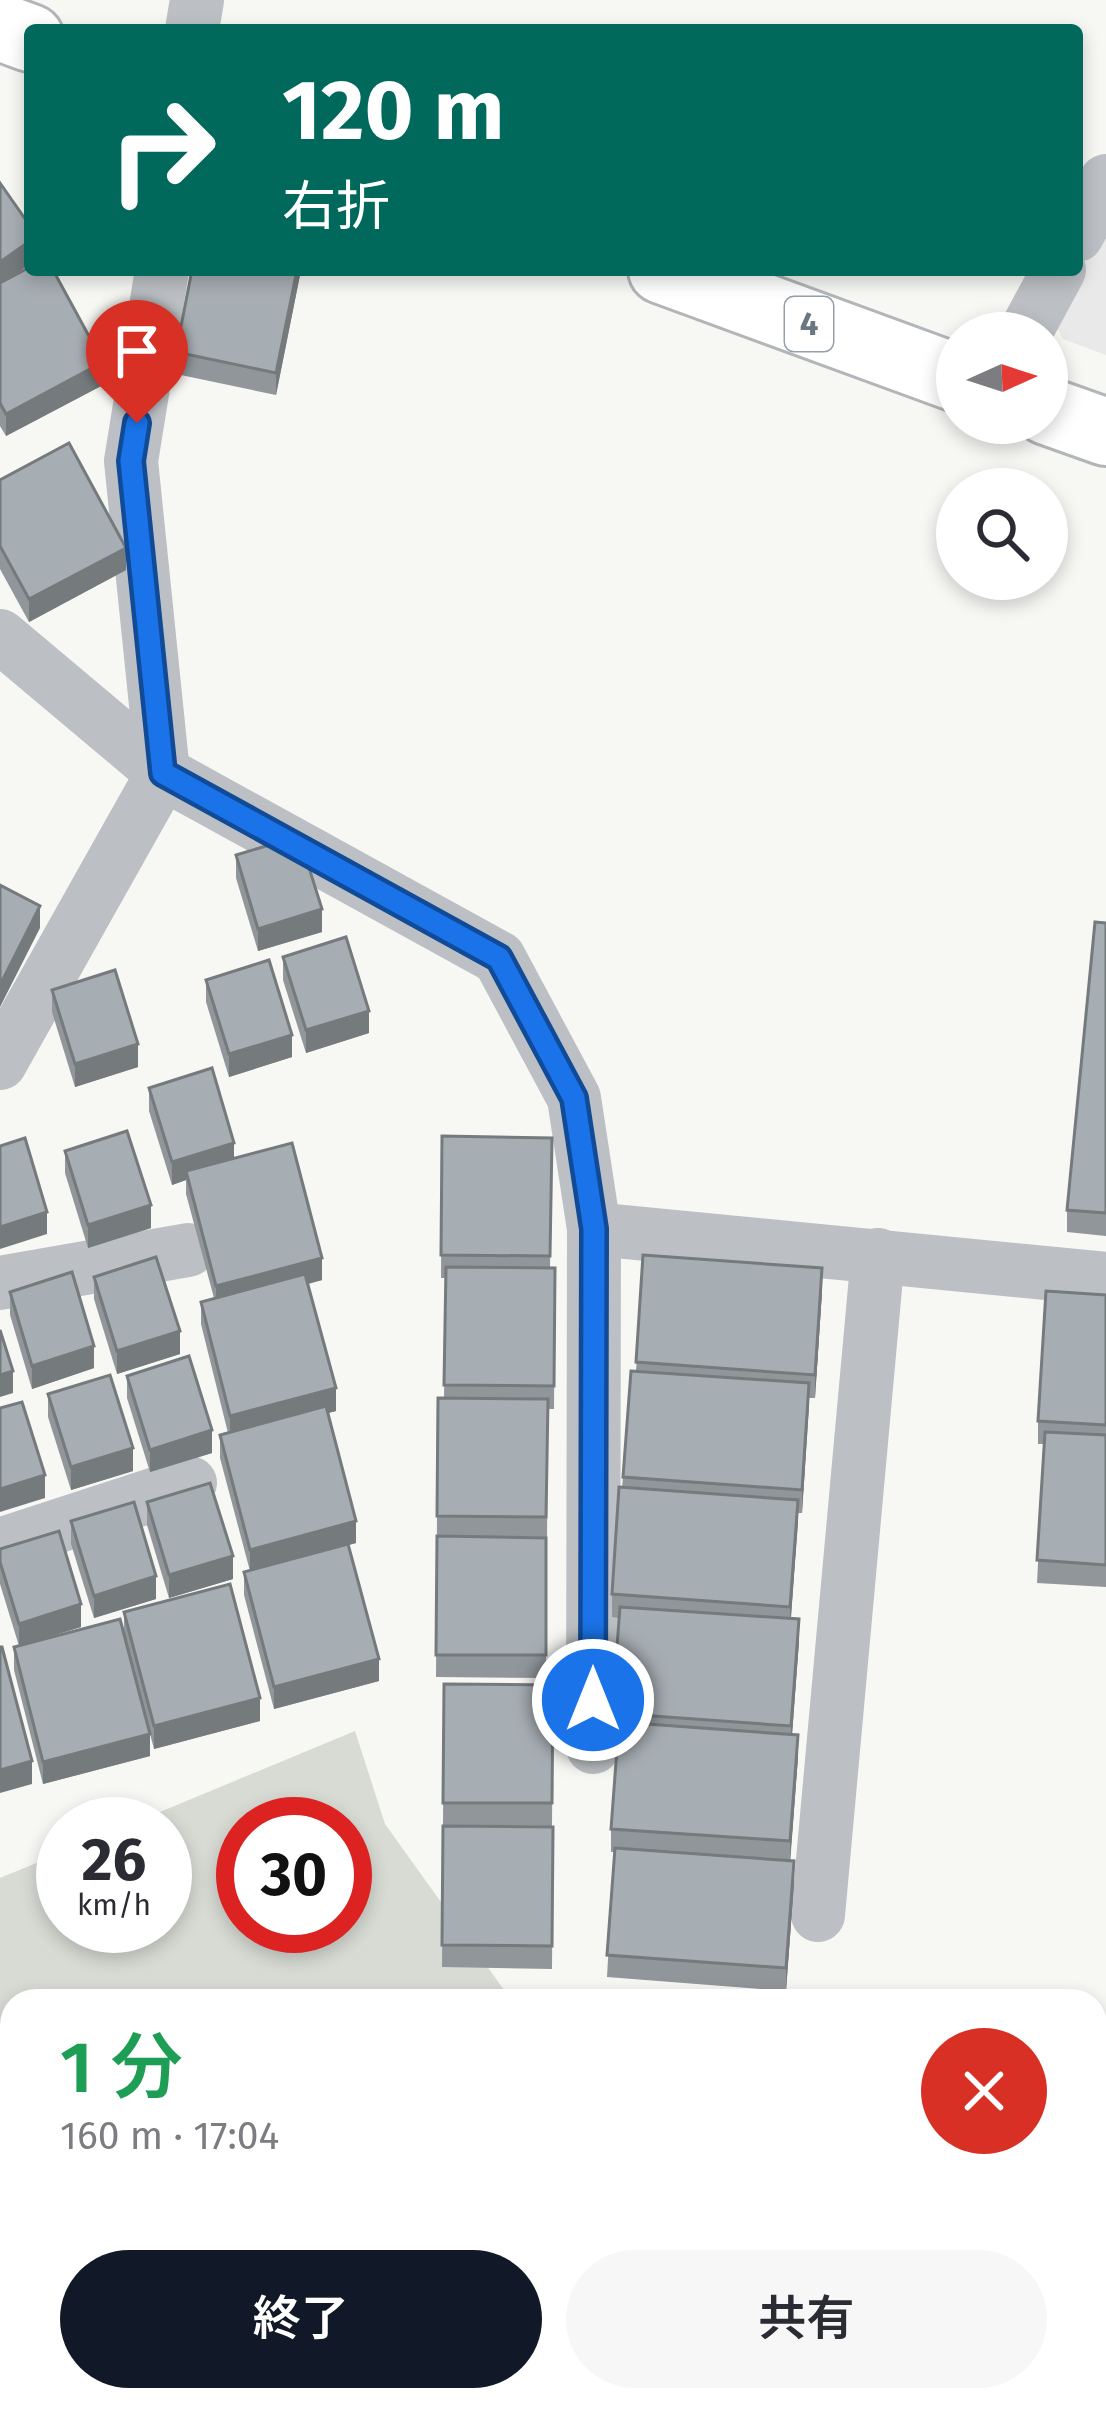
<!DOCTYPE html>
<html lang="ja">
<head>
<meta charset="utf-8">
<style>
  :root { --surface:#fff; --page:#f7f7f7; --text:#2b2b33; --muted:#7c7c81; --accent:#111827 }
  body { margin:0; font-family:"Fira Sans","Noto Sans JP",sans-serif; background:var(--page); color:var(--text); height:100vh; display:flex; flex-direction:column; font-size:45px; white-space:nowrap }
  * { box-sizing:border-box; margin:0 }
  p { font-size:39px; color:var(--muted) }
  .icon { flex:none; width:66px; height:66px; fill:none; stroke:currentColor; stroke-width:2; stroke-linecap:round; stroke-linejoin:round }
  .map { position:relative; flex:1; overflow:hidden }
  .panel { position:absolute; left:0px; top:1989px; width:1107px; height:423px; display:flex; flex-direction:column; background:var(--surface); border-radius:36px 36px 0 0; box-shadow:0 6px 18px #0003 }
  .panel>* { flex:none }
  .guide { position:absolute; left:24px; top:24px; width:1059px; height:252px; border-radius:12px; box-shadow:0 6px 18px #0003; background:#00695c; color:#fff; overflow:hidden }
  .needle { width:78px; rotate:87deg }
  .fabs { position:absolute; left:936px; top:312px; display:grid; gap:24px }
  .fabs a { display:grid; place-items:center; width:132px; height:132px; border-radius:50%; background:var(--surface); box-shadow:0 6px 18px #0003; font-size:60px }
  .speed { position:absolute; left:36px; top:1797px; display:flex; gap:24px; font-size:60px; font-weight:700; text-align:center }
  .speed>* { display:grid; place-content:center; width:156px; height:156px; border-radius:50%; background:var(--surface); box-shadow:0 6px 18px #0003; line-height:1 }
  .speed small { font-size:30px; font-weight:400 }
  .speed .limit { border:18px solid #d22; background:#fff; color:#111 }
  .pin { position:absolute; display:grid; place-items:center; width:102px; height:102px; color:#fff; margin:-123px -51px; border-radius:50% 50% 50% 0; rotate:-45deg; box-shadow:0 0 12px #0007 }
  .pin .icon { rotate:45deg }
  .me { position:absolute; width:132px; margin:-66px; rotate:0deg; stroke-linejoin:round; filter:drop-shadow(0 0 9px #0008) }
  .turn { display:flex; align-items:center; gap:42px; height:252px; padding:0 60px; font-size:54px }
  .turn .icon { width:156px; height:156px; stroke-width:2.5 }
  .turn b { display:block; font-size:84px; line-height:102px }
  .round { display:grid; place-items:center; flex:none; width:126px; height:126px; border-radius:63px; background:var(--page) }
  .head { display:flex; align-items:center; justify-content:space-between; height:204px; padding:0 60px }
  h1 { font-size:72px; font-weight:600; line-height:90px; color:#1e9e55 }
  .primary-button { display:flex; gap:24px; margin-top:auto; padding:24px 60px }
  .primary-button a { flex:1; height:138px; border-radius:72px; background:var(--accent); color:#fff; font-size:48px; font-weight:600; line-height:138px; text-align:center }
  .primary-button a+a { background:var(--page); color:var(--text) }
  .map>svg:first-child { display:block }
  .built { fill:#e8e9e8 }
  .green { fill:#d7dbd4; fill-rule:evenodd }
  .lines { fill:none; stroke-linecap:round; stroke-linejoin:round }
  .trunk-casing { stroke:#b2b6b9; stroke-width:72 }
  .minor { stroke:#bcc0c4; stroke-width:54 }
  .trunk { stroke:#fff; stroke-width:66 }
  .wall { fill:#90969a }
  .shaded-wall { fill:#757a7d }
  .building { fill:#a7aeb3; stroke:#757a7d; stroke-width:3 }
  .route-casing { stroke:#114b97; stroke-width:30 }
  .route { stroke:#1a73e8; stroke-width:21 }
  .labels { text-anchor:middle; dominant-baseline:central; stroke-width:12; stroke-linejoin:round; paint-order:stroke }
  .shield { fill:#fff; stroke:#96a0a8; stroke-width:3 }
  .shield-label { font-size:33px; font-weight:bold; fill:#697783 }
</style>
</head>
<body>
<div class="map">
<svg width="1106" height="2410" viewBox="0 0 1106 2410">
  <rect width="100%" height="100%" fill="#f7f7f4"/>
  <!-- built -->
  <g class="built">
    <path d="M1106 223V355L1063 339 1053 320Z"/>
    <path d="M537 2400H810L809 2410H537Z"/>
  </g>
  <!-- green -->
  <path class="green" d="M355 1731 385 1824 512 2001H12V2400H547V2410H0V1878L63 1852V1926H165V1824H131ZM243 1824H345V1926H243Z"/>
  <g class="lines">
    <defs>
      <g id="trunk">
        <path d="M0 27 30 38"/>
        <path d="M662 270 957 378"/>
        <path d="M1047 411 1106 432"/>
      </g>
    </defs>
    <!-- trunk casing -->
    <use href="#trunk" class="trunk-casing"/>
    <!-- minor -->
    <g class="minor">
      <path d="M192 30 197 0"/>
      <path d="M1077 235 1106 181"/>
      <path d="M1025 333 1059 270"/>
      <path d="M0 636 163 773 499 958 574 1098 594 1229 593 1747"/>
      <path d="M0 1063 163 773 131 461 162 270"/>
      <path d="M594 1229 1106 1279"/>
      <path d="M0 1283 188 1250"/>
      <path d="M0 1545 190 1483"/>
      <path d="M818 1915 878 1255"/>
    </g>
    <!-- trunk -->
    <use href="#trunk" class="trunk"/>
  </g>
  <!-- wall -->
  <g class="wall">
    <path d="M0 183 14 275 103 385 6 436 0 426Z"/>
    <path d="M192 270H301L276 395 176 374V352Z"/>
    <path d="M0 480 126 570 29 622 0 569Z"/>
    <path d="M236 855 322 932 258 951 236 878Z"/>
    <path d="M1106 923V1236L1067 1232V1210Z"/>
    <path d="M283 957 369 1033 306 1053 283 980Z"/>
    <path d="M206 980 292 1057 229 1077 206 1002Z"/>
    <path d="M52 990 138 1067 75 1087 52 1012Z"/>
    <path d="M149 1088 234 1158 322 1280 308 1284 336 1411 327 1413 356 1543 349 1545 379 1681 274 1709 244 1595V1572L250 1571 220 1458V1435L228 1433 201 1324V1302L214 1298 186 1194V1180L172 1185 149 1111Z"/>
    <path d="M442 1136 552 1138 550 1268H555L554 1409H548L546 1678 436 1677 437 1516 444 1398 446 1278H441Z"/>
    <path d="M65 1151 151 1228 88 1248 65 1173Z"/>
    <path d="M643 1255 822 1291 815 1398H809L802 1513H798L791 1618 799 1641 792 1734 798 1757 790 1860 794 1883 786 1991 607 1977 614 1852H611V1829L618 1736H612L619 1618 612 1617V1594L623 1477 636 1371Z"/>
    <path d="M94 1277 180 1354 117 1374 94 1299Z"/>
    <path d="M10 1292 94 1368 32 1389 10 1315Z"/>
    <path d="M1106 1295V1587L1037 1583 1044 1444H1038V1421Z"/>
    <path d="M127 1376 212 1453 150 1472 127 1398Z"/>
    <path d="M48 1394 133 1471 71 1490 48 1417Z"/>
    <path d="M147 1502 233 1579 169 1598 147 1525Z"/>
    <path d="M71 1521 156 1599 94 1618 71 1544Z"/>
    <path d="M0 1549 81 1627 28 1643 124 1635V1612L260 1721 154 1749 150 1734V1756L43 1784 14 1670V1647L19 1646 0 1584Z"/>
    <path d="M444 1684 553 1685 552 1826 443 1825Z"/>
    <path d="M443 1826 553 1827 552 1969 442 1967Z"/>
  </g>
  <!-- shaded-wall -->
  <g class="shaded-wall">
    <path d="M30 241V264L0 285V262Z"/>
    <path d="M297 270H301L276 395V373Z"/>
    <path d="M103 362V385L6 436V414Z"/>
    <path d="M126 548V570L29 622V599Z"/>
    <path d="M40 906V928L0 1007V985Z"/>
    <path d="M322 909V932L258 951V929Z"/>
    <path d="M369 1011V1033L306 1053V1030Z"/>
    <path d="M292 1035V1057L229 1077V1054Z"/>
    <path d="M138 1044V1067L75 1087V1064Z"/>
    <path d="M234 1143V1165L186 1171V1180L172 1185V1162Z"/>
    <path d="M151 1205V1228L88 1248V1225Z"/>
    <path d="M47 1212V1234L0 1249V1227Z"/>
    <path d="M322 1258V1280L216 1308V1286Z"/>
    <path d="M822 1268V1291L815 1398V1375Z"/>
    <path d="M180 1331V1354L117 1374V1351Z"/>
    <path d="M94 1346V1368L32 1389V1366Z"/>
    <path d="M13 1371V1393L0 1397V1375Z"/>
    <path d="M809 1383V1406L802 1513V1490Z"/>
    <path d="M336 1388V1411L230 1439V1416Z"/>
    <path d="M212 1430V1453L150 1472V1450Z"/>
    <path d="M133 1448V1471L71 1490V1467Z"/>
    <path d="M45 1475V1498L0 1512V1489Z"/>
    <path d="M798 1500V1523L790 1629V1607Z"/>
    <path d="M356 1521V1543L250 1572V1550Z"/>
    <path d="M233 1556V1579L169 1598V1575Z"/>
    <path d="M156 1576V1599L94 1618V1596Z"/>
    <path d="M81 1604V1627L19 1646V1624Z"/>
    <path d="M799 1619V1641L791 1749V1726Z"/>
    <path d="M379 1659V1681L274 1709V1687Z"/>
    <path d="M260 1698V1721L154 1749V1726Z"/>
    <path d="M150 1734V1756L43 1784V1762Z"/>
    <path d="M798 1735V1757L790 1864V1841Z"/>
    <path d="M32 1761V1784L0 1793V1770Z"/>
    <path d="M794 1861V1883L786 1991V1968Z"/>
  </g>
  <!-- building -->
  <g class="building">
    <path d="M0 183 30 226V241L0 262Z"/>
    <path d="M30 267V270H53L103 362 6 414 0 403V283Z"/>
    <path d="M192 270H297L276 373 176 352Z"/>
    <path d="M69 443 126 548 29 599 0 546V480Z"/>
    <path d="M299 836 322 909 258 929 236 855Z"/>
    <path d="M0 885 40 906 0 985Z"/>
    <path d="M1095 922 1106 923V1213L1067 1210Z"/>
    <path d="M346 937 369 1011 306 1030 283 957Z"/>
    <path d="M269 960 292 1035 229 1054 206 980Z"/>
    <path d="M115 970 138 1044 75 1064 52 990Z"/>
    <path d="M212 1068 234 1143 172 1162 149 1088Z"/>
    <path d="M127 1131 151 1205 88 1225 65 1151Z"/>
    <path d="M442 1136 552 1138 550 1256 441 1255Z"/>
    <path d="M25 1138 47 1212 0 1227V1146Z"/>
    <path d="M292 1143 322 1258 216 1286 186 1171Z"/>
    <path d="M643 1255 822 1268 815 1375 636 1362Z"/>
    <path d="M156 1257 180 1331 117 1351 94 1277Z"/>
    <path d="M446 1267 555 1268 554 1386 444 1385Z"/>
    <path d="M72 1272 94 1346 32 1366 10 1292Z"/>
    <path d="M305 1274 336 1388 230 1416 201 1302Z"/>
    <path d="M1046 1291 1106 1295V1425L1038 1421Z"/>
    <path d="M0 1330 13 1371 0 1375Z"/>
    <path d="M189 1356 212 1430 150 1450 127 1376Z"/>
    <path d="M631 1371 809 1383 802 1490 623 1477Z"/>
    <path d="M110 1375 133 1448 71 1467 48 1394Z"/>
    <path d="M438 1398 548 1399 546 1517 437 1516Z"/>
    <path d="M22 1402 45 1475 0 1489V1408Z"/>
    <path d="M326 1406 356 1521 250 1550 220 1435Z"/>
    <path d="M1045 1432 1106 1435V1565L1037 1560Z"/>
    <path d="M210 1483 233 1556 169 1575 147 1502Z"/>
    <path d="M619 1487 798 1500 790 1607 612 1594Z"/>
    <path d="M134 1502 156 1576 94 1596 71 1521Z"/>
    <path d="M59 1531 81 1604 19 1624 0 1562V1549Z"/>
    <path d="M437 1536 546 1538V1655H436Z"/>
    <path d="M348 1544 379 1659 274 1687 244 1572Z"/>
    <path d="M230 1584 260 1698 154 1726 124 1612Z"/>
    <path d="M620 1607 799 1619 791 1726 612 1713Z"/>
    <path d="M120 1619 150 1734 43 1762 14 1647Z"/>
    <path d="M0 1647H2L32 1761 0 1770Z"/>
    <path d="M444 1684 553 1685 552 1803H443Z"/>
    <path d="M619 1722 798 1735 790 1841 611 1829Z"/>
    <path d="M443 1826 553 1827 552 1946 442 1945Z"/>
    <path d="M615 1848 794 1861 786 1968 607 1955Z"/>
  </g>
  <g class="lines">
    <defs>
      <path id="route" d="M137 423 131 461 163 773 499 958 574 1098 594 1229 593 1700"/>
    </defs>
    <!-- route casing -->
    <use href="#route" class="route-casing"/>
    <!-- route -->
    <use href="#route" class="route"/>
  </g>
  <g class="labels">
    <!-- shield labels -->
    <rect class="shield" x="785" y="297" width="48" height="54" rx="9"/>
    <g class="shield-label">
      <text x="809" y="324">4</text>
    </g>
  </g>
</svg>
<div class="fabs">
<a><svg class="needle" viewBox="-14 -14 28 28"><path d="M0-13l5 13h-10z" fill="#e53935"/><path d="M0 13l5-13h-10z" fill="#7c7c81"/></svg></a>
<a><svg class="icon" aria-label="search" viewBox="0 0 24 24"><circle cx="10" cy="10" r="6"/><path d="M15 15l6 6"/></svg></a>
</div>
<div class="speed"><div>26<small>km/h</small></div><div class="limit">30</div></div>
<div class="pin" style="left:137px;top:423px;background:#d93025"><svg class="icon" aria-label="arrive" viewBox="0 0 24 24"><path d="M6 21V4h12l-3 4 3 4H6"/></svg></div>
<svg class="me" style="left:593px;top:1700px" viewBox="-20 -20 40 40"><circle r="17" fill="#1a73e8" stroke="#fff" stroke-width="3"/><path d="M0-11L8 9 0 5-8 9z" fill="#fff"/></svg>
<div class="guide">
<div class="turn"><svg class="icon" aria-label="right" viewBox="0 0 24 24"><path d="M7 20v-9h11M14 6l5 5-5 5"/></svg><div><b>120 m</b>右折</div></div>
</div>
<section class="panel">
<div class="head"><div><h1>1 分</h1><p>160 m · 17:04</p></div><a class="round" style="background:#d93025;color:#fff"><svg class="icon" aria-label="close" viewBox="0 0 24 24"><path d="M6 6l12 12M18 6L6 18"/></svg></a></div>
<div class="primary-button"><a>終了</a><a>共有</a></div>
</section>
</div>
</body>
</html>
